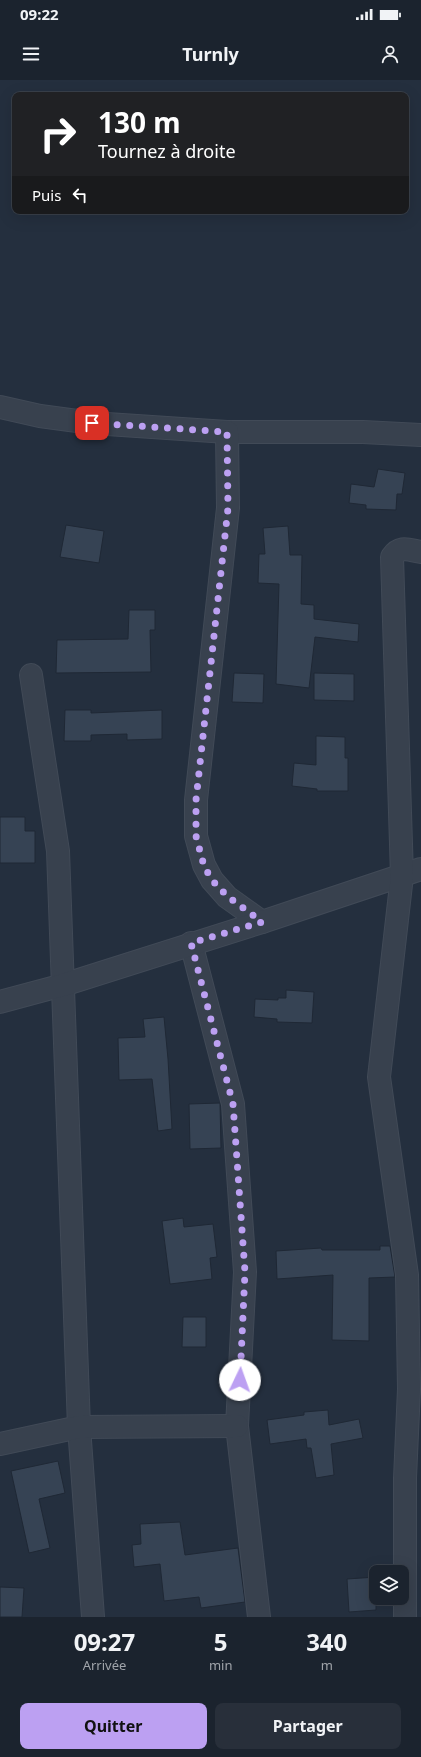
<!DOCTYPE html>
<html lang="fr">
<head>
<meta charset="utf-8">
<style>
  :root { --surface:#1b232e; --page:#282f3a; --text:#f1f3f6; --muted:#a0a4aa; --line:#39404a; --accent:#bca0f2 }
  body { margin:0; font-family:"Noto Sans",sans-serif; background:var(--page); color:var(--text); height:100vh; display:flex; flex-direction:column; font-size:15px; white-space:nowrap }
  * { box-sizing:border-box; margin:0 }
  p { font-size:13px; color:var(--muted) }
  .icon { flex:none; width:22px; height:22px; fill:none; stroke:currentColor; stroke-width:2; stroke-linecap:round; stroke-linejoin:round }
  .map { position:relative; height:1537px; overflow:hidden }
  .panel { display:flex; flex-direction:column; background:var(--surface); flex:1 }
  .panel>* { flex:none }
  .guide { position:absolute; left:12px; top:12px; width:397px; height:122px; border-radius:8px; box-shadow:0 4px 16px #0002,0 0 0 1px var(--line); background:#202124; color:#fff; overflow:hidden }
  .fabs { position:absolute; left:369px; top:1485px; display:grid; gap:8px }
  .fabs a { display:grid; place-items:center; width:40px; height:40px; border-radius:8px; background:var(--surface); box-shadow:0 4px 16px #0002,0 0 0 1px var(--line); font-size:20px }
  .pin { position:absolute; display:grid; place-items:center; width:34px; height:34px; color:#fff; margin:-17px; border-radius:8px; box-shadow:0 2px 6px #0006 }
  .me { position:absolute; width:44px; margin:-22px; rotate:3deg; stroke-linejoin:round; filter:drop-shadow(0 0 3px #0008) }
  .turn { display:flex; align-items:center; gap:14px; height:84px; padding:0 20px; font-size:18px }
  .turn .icon { width:52px; height:52px; stroke-width:2.5 }
  .turn b { display:block; font-size:28px; line-height:34px }
  .then { display:flex; align-items:center; height:38px; padding:0 20px; background:#0003; gap:8px; font-size:15px }
  .eta { display:flex; justify-content:space-evenly; align-items:center; height:68px; text-align:center }
  .eta b { font-size:24px; font-weight:700; line-height:28px }
  .action { display:flex; gap:8px; margin-top:auto; padding:8px 20px }
  .action a { flex:1; height:46px; border-radius:8px; background:var(--accent); color:#111; font-size:16px; font-weight:700; line-height:46px; text-align:center }
  .action a+a { background:var(--page); color:var(--text) }
  .status { display:flex; justify-content:space-between; align-items:center; height:28px; padding:0 20px; background:var(--surface); direction:ltr }
  .status svg { height:11px; fill:currentColor }
  header { display:flex; justify-content:space-between; align-items:center; height:52px; padding:0 20px; background:var(--surface); font-size:18px; font-weight:700 }
  .map>svg:first-child { display:block }
  .building { fill:#364354; stroke:#1f2835 }
  .lines { fill:none; stroke-linecap:round; stroke-linejoin:round }
  .minor-casing { stroke:#414a57; stroke-width:24 }
  .minor { stroke:#38414e; stroke-width:22 }
  .route { stroke:#bca0f2; stroke-width:7; stroke-dasharray:0 12.6 }
</style>
</head>
<body>
<div class="status"><b>09:22</b><svg viewBox="0 0 49 12"><path d="M0 12V9h3v3zM5 12V6h3v6zM10 12V3h3v9zM15 12V0h3v12zM26 1h20v11H26zM47 4h2v5h-2z"/></svg></div>
<header><svg class="icon" aria-label="menu" viewBox="0 0 24 24"><path d="M4 6h16M4 12h16M4 18h16"/></svg>Turnly<svg class="icon" aria-label="person" viewBox="0 0 24 24"><circle cx="12" cy="8" r="4"/><path d="M4 21q1-7 8-7t8 7"/></svg></header>
<div class="map">
<svg width="421" height="1537" viewBox="0 0 421 1537">
  <rect width="100%" height="100%" fill="#242f3e"/>
  <!-- building -->
  <g class="building">
    <path d="M378 389 405 393 402 414H397L396 430 366 429V425L349 423 351 404 374 407Z"/>
    <path d="M66 445 104 451 99 483 60 477Z"/>
    <path d="M288 446 290 475H302L301 524 314 525V539L359 544 358 562 315 557 309 608 276 604 279 504 258 503 259 474H265L263 448Z"/>
    <path d="M129 530H155V550H150L151 592 56 593 57 560 128 559Z"/>
    <path d="M234 593 264 594 263 623 232 622Z"/>
    <path d="M314 593 354 594V621L314 620Z"/>
    <path d="M65 630H91V633L162 630V659L127 660V654L91 655V661H64Z"/>
    <path d="M316 656 345 657V678H348V711H317V709L292 706 294 683 316 685Z"/>
    <path d="M0 737H25V751H35V783H0Z"/>
    <path d="M286 910 314 912 312 943 277 942V939L254 937 255 919 278 920V918H286Z"/>
    <path d="M164 937 168 979 172 1049 158 1051 152 999 119 1000 118 958 145 957 143 939Z"/>
    <path d="M220 1023 221 1068 190 1069 189 1024Z"/>
    <path d="M183 1138 184 1147 213 1144 217 1177 210 1178 212 1199 170 1204 162 1141Z"/>
    <path d="M380 1166H390L395 1197 369 1198V1261L332 1260 333 1195 277 1199 276 1171 321 1168 322 1170H380Z"/>
    <path d="M183 1237H206V1267H182Z"/>
    <path d="M328 1330 329 1345 359 1339 363 1358 331 1364 334 1395 316 1398 311 1368H307L306 1359 270 1364 267 1340 304 1335V1332Z"/>
    <path d="M58 1381 65 1413 39 1419 50 1468 29 1473 11 1391Z"/>
    <path d="M180 1442 185 1475 238 1468 245 1522 201 1528 199 1517 164 1521 160 1484 134 1487 132 1465 141 1464 140 1444Z"/>
    <path d="M376 1497V1530L349 1532 347 1499Z"/>
    <path d="M0 1507 24 1508 22 1537H0Z"/>
  </g>
  <g class="lines">
    <defs>
      <g id="minor">
        <path d="M0 327 40 336 92 343 227 352H363L421 355"/>
        <path d="M227 352 228 428 196 720V756L204 785 212 800 227 817 262 842"/>
        <path d="M31 595 58 771 79 1347 93 1537"/>
        <path d="M191 863 233 1024 245 1192 237 1346 259 1537"/>
        <path d="M0 922 63 905 262 842 421 789"/>
        <path d="M0 1364 79 1347 237 1346"/>
        <path d="M405 1537V1398L409 1309 407 1195 379 997 402 796 392 477C400 465 409 470 421 472"/>
      </g>
    </defs>
    <!-- minor casing -->
    <use href="#minor" class="minor-casing"/>
    <!-- minor -->
    <use href="#minor" class="minor"/>
  </g>
  <g class="lines">
    <!-- route -->
    <path class="route" d="M92 343 227 352 228 428 196 720V756L204 786 212 800 227 816 262 842 191 863 233 1024 245 1192 240 1300"/>
  </g>
</svg>
<div class="fabs">
<a><svg class="icon" aria-label="layers" viewBox="0 0 24 24"><path d="M12 4l9 5-9 5-9-5zM3 14l9 5 9-5"/></svg></a>
</div>
<div class="pin" style="left:92px;top:343px;background:#d93025"><svg class="icon" aria-label="arrive" viewBox="0 0 24 24"><path d="M6 21V4h12l-3 4 3 4H6"/></svg></div>
<svg class="me" style="left:240px;top:1300px" viewBox="-20 -20 40 40"><circle r="19" fill="#fff"/><path d="M0-13L10 11 0 6-10 11z" fill="#bca0f2"/></svg>
<div class="guide">
<div class="turn"><svg class="icon" aria-label="right" viewBox="0 0 24 24"><path d="M7 20v-9h11M14 6l5 5-5 5"/></svg><div><b>130 m</b>Tournez à droite</div></div>
<div class="then">Puis<svg class="icon" aria-label="left" viewBox="0 0 24 24"><path d="M17 20v-9H6M10 6l-5 5 5 5"/></svg></div>
</div>
</div>
<section class="panel">
<div class="eta">
<div><b>09:27</b><p>Arrivée</p></div>
<div><b>5</b><p>min</p></div>
<div><b>340</b><p>m</p></div>
</div>
<div class="action"><a>Quitter</a><a>Partager</a></div>
</section>
</body>
</html>
